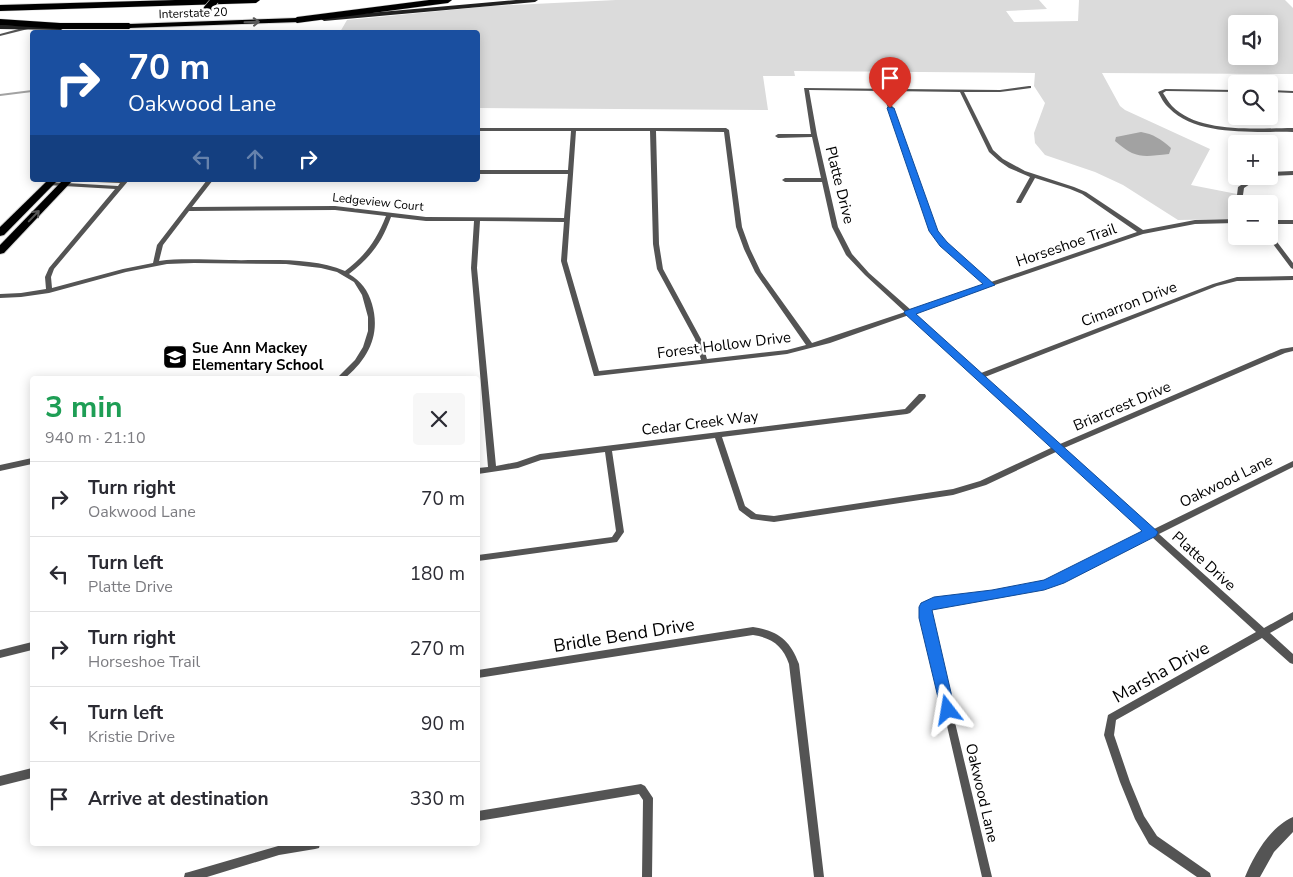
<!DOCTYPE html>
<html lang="en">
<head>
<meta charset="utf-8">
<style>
  :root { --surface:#fff; --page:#f7f7f7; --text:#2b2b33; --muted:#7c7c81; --line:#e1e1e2 }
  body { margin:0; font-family:"Nunito Sans",sans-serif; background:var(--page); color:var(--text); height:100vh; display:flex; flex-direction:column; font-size:19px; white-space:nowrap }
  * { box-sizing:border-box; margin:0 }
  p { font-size:16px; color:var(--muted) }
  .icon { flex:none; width:28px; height:28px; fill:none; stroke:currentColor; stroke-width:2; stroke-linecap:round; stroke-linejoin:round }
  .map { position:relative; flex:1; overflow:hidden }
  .panel { position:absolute; left:30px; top:376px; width:450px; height:470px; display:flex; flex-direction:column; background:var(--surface); border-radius:5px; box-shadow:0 2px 12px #0003 }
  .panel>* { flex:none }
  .hud { position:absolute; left:30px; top:30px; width:450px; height:152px; border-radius:5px; box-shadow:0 2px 12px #0003; background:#1a4fa0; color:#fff; overflow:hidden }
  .buttons { position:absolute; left:1228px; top:15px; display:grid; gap:10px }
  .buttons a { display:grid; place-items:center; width:50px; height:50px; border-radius:5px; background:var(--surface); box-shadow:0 2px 12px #0003; font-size:25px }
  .pin { position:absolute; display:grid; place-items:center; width:42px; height:42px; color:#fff; margin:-51px -21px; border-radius:50% 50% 50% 0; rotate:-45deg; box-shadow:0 0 5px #0007 }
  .pin .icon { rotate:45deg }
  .me { position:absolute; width:55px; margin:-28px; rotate:346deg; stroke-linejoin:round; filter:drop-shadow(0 0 4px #0008) }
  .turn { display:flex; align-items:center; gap:18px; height:105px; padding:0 15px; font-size:22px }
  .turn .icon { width:65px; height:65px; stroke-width:2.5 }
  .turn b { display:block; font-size:35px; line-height:42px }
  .lanes { display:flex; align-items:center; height:48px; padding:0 15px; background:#0003; justify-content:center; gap:25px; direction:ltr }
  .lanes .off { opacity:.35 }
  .round { display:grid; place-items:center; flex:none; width:52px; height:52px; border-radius:5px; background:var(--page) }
  .overview { display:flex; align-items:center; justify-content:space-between; height:85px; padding:0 15px }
  h1 { font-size:30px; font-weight:700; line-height:38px; color:#1e9e55 }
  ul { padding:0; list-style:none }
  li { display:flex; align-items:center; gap:15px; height:75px; padding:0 15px; border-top:1px solid var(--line) }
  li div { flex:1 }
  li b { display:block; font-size:19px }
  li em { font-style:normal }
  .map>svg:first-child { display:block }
  .green { fill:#dbdbdb; fill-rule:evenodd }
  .water { fill:#a2a2a2 }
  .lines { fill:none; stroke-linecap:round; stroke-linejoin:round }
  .stream { stroke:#a2a2a2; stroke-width:2 }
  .primary-casing { stroke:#dbdbdb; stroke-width:2 }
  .motorway-casing { stroke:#dbdbdb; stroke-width:1 }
  .minor { fill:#545454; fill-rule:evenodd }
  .tertiary { fill:#545454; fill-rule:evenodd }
  .secondary { fill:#212121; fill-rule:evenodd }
  .primary { fill:#000; fill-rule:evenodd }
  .motorway { fill:#000; fill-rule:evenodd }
  .primary-bridge-casing { stroke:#dbdbdb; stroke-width:9; stroke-linecap:butt }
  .primary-bridge { stroke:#000; stroke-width:8 }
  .oneway { stroke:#595959 }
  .route { fill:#1a73e8; stroke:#114b97 }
  .labels { text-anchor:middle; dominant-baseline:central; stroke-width:5; stroke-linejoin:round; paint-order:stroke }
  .far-street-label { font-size:12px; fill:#000; stroke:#fff }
  .street-label { font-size:15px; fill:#000; stroke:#fff }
  .poi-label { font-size:15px; font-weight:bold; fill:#000; stroke:#fff; text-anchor:start }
  .near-street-label { font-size:18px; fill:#000; stroke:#fff }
</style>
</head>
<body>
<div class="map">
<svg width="1293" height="877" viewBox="0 0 1293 877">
  <rect width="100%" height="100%" fill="#fff"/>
  <!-- green -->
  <path class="green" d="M616 0H1039L1047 9 1006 11 1014 22 1078 21 1079 0H1285L1293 8V74L1102 73 1120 106 1125 110 1210 149 1191 185 1237 194 1241 204H1236V219L1178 220 1123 185 1095 172 1045 155 1035 143 1034 133 1045 103 1034 86 1035 73 794 71 795 76H763L768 110 478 108V32H340L347 20 491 6ZM1236 24H1269V56H1236Z"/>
  <!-- water -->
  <path class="water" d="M1141 132C1153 134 1161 139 1171 148L1169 154C1142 157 1136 159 1115 141L1116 137Z"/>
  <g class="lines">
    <!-- stream -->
    <path class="stream" d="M0 95 32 91"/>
    <defs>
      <g id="primary">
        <path d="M297 18 301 20 300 22 129 28 125 26 129 24Z"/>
        <path d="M48 180H58L4 235 0 236V227Z"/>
        <path d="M63 180H73L4 253 0 254V245Z"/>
      </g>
      <g id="motorway">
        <path d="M175 0H260L256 3 0 11V5Z"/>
        <path d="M429 0H452L448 3 297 23 293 20 297 17Z"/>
        <path d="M0 19 60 23H129L133 26 129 29H60L0 25Z"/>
      </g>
    </defs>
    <!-- primary casing -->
    <use href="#primary" class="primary-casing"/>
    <!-- motorway casing -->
    <use href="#motorway" class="motorway-casing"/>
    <!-- minor -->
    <g class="minor">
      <path d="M26 27 28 28V29L0 36V34Z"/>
      <path d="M1029 86H1031V88L1000 92H964L993 150 1003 159 1025 171 1074 187 1086 192 1143 230 1195 220 1236 219V223L1195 224 1143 234 914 313 981 373 1213 284 1237 277 1293 276V280L1237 281 1217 286 985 377 1060 444 1281 349 1293 347V351L1285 353 1064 448 1154 529 1293 461V467L1159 534 1264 628 1293 612V620L1270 633 1293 654V664L1290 663 1262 638 1116 720 1114 735 1130 782 1144 816 1157 836 1210 873 1211 877H1197L1149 844 1135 819 1120 782 1104 735 1108 715 1256 632 1152 537 1059 584 1021 593 946 604 930 609V618L992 877H982L922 618V607L923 604 946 597 1012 588 1056 577 1147 533 1058 451 986 485 953 495 774 522 751 519 739 510 715 438 612 451 624 532 617 542 478 561V555L612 537 616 531 605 452 541 460 518 468 478 474V468L488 467 471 268 474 221H426L391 217C382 242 371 257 349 274 361 281 368 290 372 304 381 335 368 359 344 379H336L355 360 363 347 368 331V317L362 295 354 282 337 272 321 268 286 264 194 263 167 264 126 272 49 293 21 297 0 298V294L21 293 46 289 45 277 49 268 115 189 47 185V183L49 182 118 186 120 183 96 182 93 180H129L54 269 51 277 52 288 123 269 153 263 157 245 207 180H213L192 207 335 206 426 217 564 218 568 174H478V170H568L571 131H478V128H726L729 130 742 227 750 249 761 272 812 343 905 312 865 275 846 255 832 227 822 182H785L782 180 785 178H821L812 137 778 138 775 136 778 134H811L804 88 1000 90ZM809 90 882 91 931 231 942 245 985 284 911 310 869 273 852 254 838 227 817 135ZM887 91 960 92 989 152 999 161 1009 168 1030 177 1016 202 1017 203H1021L1035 178 1070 189 1082 194 1137 232 991 282 946 243 937 231ZM576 131H650L653 244 657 269 695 339 701 360 599 371 567 261ZM656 131 724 132 736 227 744 249 755 272 806 345 787 350 707 359 701 339 663 269 659 244ZM335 210 386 216C376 241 366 255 345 271 311 256 265 261 229 260 206 260 182 258 159 261L163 245 189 211ZM480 221 564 222 561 261 594 376H596L787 354 830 343 909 315 976 377 977 379H979L1053 447 980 481 953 489 774 516 756 514 745 506 722 437 907 414 910 413 925 398 926 396 925 394H919L905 409 540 454 517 462 496 466 477 268Z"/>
      <path d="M1165 89 1236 90V92L1166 91 1163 93C1166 97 1168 102 1172 106 1199 134 1257 128 1293 128V132C1255 131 1197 137 1169 108 1164 104 1161 97 1158 92Z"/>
      <path d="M1269 90 1293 91V93L1269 92Z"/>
      <path d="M1293 171V175L1269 176V172Z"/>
      <path d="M1255 176H1262L1244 188 1243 195 1248 204H1242L1237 195 1238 187Z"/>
      <rect x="1269" y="220" width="24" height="4"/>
      <path d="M1269 233 1271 234 1293 263V269L1291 268 1267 236H1269Z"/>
      <path d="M32 458V464L0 471V465Z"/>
      <path d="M753 627C778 631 790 640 799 664L824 877H814L789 664C783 646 772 638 753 635L478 678V670Z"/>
      <path d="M32 642V650L0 658V650Z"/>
      <path d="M32 768V778L0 786V776Z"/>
      <path d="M641 784 645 786 653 798 652 877H642L643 800 639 794 478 821V811Z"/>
      <path d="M285 844H320L319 848 315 849 279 855 207 877H184L185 873 189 872Z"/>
    </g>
    <!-- tertiary -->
    <path class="tertiary" d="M1293 817V832L1274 852 1260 877H1245C1254 855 1270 827 1293 817Z"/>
    <!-- secondary -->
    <g class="secondary">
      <path d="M516 0H538L535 2 324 21 321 19 324 17Z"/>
      <path d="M0 25 61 26 64 28 61 30 0 29Z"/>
    </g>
    <!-- primary -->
    <use href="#primary" class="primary"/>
    <!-- motorway -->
    <use href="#motorway" class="motorway"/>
    <defs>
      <path id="primary-bridge" d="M205 12 215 0"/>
    </defs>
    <!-- primary-bridge casing -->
    <use href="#primary-bridge" class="primary-bridge-casing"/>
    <!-- primary-bridge -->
    <use href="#primary-bridge" class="primary-bridge"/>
  </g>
  <!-- one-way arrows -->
  <defs><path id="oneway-shaft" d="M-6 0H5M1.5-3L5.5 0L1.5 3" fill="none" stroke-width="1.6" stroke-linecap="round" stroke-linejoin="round" transform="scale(1.25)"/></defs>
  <g class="oneway">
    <use href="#oneway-shaft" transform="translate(252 22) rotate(-2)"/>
    <use href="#oneway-shaft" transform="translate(34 216) rotate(-46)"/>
  </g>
  <!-- route -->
  <path class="route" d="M888 107 894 108 938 231 947 242 995 285 916 314 1158 532 1156 536 1064 583 1044 590 932 610 955 710 953 715 948 717 943 715 941 710 919 618V607L921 603 934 597 992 590 1044 580 1142 531 904 313 905 311 983 284 940 246 929 231 887 108Z"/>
  <!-- icons -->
  <defs>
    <symbol id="school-square" viewBox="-11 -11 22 22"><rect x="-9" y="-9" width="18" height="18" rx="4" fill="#000" stroke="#fff"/><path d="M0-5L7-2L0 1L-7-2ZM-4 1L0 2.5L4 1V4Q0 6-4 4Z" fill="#fff"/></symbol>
  </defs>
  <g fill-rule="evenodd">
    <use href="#school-square" x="161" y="343" width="28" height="28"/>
  </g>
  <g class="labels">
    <!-- far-street labels -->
    <g class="far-street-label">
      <text transform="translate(193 13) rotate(-2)">Interstate 20</text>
      <text transform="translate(378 202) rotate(6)">Ledgeview Court</text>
    </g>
    <!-- street labels -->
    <g class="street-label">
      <text transform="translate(840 185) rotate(76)">Platte Drive</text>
      <text transform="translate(1066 245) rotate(-19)">Horseshoe Trail</text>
      <text transform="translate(1129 304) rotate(-21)">Cimarron Drive</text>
      <text transform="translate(724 345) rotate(-7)">Forest Hollow Drive</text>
      <text transform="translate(1122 406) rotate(-23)">Briarcrest Drive</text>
      <text transform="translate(700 423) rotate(-7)">Cedar Creek Way</text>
      <text transform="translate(1226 481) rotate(-26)">Oakwood Lane</text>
      <text transform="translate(1204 561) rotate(42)">Platte Drive</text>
      <text transform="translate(982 793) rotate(77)">Oakwood Lane</text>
    </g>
    <!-- poi labels -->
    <g class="poi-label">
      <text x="192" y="348">Sue Ann Mackey<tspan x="192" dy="17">Elementary School</tspan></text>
    </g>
    <!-- near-street labels -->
    <g class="near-street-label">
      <text transform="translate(624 635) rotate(-9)">Bridle Bend Drive</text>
      <text transform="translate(1161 672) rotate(-29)">Marsha Drive</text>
    </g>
  </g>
</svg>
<div class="buttons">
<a><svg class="icon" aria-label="sound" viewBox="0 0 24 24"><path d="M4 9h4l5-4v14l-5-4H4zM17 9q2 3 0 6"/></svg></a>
<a><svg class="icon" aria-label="search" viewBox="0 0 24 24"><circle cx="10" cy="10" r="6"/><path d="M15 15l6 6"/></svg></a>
<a>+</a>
<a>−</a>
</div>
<div class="pin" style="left:890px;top:108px;background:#d93025"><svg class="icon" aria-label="arrive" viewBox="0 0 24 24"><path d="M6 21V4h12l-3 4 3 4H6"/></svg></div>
<svg class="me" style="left:948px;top:710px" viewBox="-20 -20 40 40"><path d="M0-17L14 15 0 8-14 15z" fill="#1a73e8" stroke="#fff" stroke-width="4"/></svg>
<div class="hud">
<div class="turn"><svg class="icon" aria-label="right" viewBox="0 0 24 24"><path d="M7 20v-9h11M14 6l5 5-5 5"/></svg><div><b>70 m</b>Oakwood Lane</div></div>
<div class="lanes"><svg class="icon off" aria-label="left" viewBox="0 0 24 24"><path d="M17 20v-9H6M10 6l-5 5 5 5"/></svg><svg class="icon off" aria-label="ahead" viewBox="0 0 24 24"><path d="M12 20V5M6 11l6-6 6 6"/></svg><svg class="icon" aria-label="right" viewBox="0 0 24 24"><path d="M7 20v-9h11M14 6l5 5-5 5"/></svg></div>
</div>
<section class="panel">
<div class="overview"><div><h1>3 min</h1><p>940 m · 21:10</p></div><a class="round"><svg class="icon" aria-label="close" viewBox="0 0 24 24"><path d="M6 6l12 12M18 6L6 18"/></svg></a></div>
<ul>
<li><svg class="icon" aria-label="right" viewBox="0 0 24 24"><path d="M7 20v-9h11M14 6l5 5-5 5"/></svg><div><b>Turn right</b><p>Oakwood Lane</p></div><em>70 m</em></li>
<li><svg class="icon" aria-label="left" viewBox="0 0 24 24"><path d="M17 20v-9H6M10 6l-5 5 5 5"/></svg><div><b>Turn left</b><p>Platte Drive</p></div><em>180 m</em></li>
<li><svg class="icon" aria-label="right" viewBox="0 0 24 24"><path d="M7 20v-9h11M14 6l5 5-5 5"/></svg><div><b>Turn right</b><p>Horseshoe Trail</p></div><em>270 m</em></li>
<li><svg class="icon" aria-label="left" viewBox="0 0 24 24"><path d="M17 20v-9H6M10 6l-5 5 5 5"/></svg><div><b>Turn left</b><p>Kristie Drive</p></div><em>90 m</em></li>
<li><svg class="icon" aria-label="arrive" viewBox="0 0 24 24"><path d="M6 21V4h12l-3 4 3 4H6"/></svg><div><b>Arrive at destination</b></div><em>330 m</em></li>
</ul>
</section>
</div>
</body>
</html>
